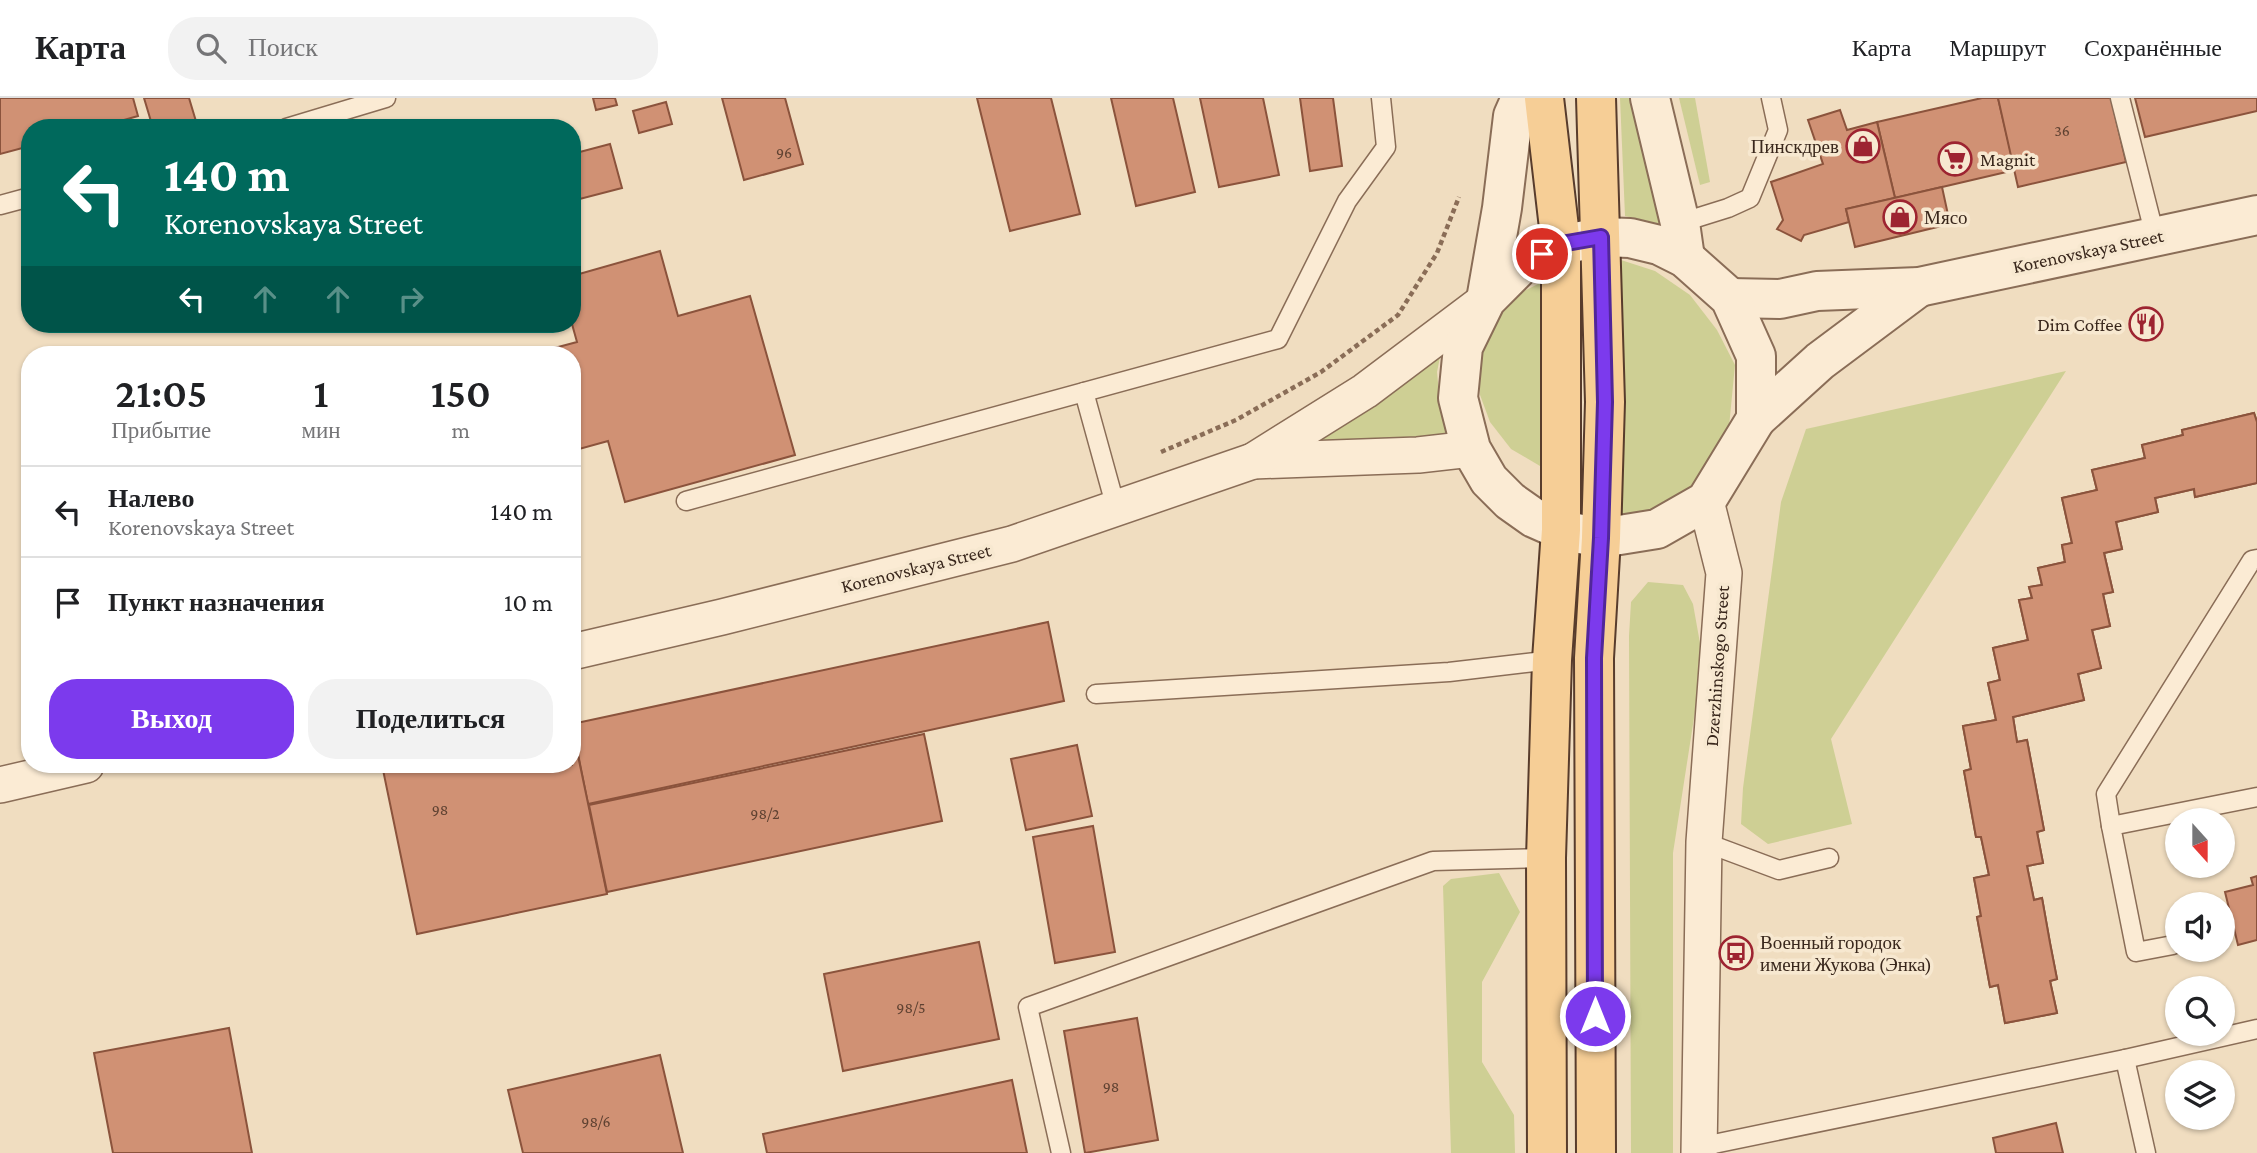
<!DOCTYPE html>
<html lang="ru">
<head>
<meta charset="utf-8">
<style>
  :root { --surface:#fff; --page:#f2f2f2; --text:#202124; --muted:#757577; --line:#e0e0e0; --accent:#7c3aed }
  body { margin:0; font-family:"Crimson Pro",serif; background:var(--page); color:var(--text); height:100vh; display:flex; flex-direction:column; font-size:26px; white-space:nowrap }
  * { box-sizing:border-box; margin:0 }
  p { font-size:23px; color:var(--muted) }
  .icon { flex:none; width:38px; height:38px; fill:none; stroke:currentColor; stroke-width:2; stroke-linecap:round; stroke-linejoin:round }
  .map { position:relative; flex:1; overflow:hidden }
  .side { position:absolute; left:21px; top:248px; width:560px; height:427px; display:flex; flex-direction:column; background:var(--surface); border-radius:28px; box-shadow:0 2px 5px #0004 }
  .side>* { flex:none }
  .banner { position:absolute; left:21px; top:21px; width:560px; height:214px; border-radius:28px; box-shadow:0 2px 5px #0004; background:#00695c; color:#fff; overflow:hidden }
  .needle { width:46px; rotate:159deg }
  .buttons { position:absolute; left:2165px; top:710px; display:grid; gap:14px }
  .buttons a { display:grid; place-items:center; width:70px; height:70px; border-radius:50%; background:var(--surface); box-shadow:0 2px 5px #0004; font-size:35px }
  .pin { position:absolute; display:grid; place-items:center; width:60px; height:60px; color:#fff; margin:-30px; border:4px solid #fff; border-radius:50%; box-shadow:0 2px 7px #0007 }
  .me { position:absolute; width:77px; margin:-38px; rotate:0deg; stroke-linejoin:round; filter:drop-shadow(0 0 5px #0008) }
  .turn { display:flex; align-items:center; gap:24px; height:147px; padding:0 28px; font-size:32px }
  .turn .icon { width:91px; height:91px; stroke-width:2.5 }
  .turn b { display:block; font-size:49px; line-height:60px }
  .lanes { display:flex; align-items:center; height:66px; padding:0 28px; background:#0003; justify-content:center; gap:35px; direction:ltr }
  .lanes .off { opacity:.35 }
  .eta { display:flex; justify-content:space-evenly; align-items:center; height:119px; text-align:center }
  .eta b { font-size:42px; font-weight:600; line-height:49px }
  .primary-button { display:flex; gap:14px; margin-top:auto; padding:14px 28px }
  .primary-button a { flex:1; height:80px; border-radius:28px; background:var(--accent); color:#fff; font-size:28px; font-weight:600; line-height:80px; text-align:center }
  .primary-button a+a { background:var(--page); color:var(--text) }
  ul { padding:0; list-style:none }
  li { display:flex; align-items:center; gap:21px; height:91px; padding:0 28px; border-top:2px solid var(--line) }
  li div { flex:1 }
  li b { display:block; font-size:26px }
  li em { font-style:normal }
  header { display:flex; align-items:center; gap:42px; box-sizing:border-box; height:98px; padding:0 35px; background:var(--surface); border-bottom:2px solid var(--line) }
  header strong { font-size:33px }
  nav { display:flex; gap:38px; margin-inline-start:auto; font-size:24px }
  .search { width:490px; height:63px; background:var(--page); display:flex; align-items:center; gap:18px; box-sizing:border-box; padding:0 24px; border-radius:28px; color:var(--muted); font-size:26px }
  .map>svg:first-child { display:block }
  .green { fill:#cecf94 }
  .building { fill:#d09174; stroke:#8b533c; stroke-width:2 }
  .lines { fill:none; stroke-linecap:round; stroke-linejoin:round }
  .service-casing { stroke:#8a6d57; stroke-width:21 }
  .minor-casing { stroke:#8a6d57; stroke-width:38 }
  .tertiary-casing { stroke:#8a6d57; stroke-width:42 }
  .primary-casing { stroke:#583c2c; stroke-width:42 }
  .path { stroke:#8a6d57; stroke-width:4.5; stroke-dasharray:5 3.5; stroke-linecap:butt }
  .service { stroke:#fbebd4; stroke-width:18 }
  .minor { stroke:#fbebd4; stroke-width:35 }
  .tertiary { stroke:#fbebd4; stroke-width:38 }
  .primary { stroke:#f6ce96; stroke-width:38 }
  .route-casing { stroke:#51269a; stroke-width:18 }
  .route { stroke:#7c3aed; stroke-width:12 }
  .labels { text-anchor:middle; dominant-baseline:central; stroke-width:7; stroke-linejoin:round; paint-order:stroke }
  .number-label { font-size:16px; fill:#5f4232 }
  .poi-label { font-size:19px; fill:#39271c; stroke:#f7e8d0; text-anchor:start }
  .street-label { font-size:19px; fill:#39271c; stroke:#f7e8d0 }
</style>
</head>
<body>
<header>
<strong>Карта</strong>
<div class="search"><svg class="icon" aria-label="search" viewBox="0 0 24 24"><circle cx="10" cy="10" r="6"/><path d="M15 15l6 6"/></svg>Поиск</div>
<nav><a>Карта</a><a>Маршрут</a><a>Сохранённые</a></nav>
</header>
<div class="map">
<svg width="2257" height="1055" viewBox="0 0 2257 1055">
  <rect width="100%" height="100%" fill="#f0ddc0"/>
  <!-- green -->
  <g class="green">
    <path d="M1620 0H1632L1674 129 1625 118Z"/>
    <path d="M1679 0H1695L1710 84 1700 87Z"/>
    <path d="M1621 162 1655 173 1690 197 1717 232 1735 267 1729 329 1699 383 1665 412 1619 429Z"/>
    <path d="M1544 183 1540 368 1511 351 1490 324 1480 297 1479 257 1492 225 1516 197Z"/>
    <path d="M1443 244 1437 274 1441 317 1454 345 1292 353Z"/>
    <path d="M2066 273 1831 641 1852 726 1768 746 1741 726 1743 690 1781 404 1806 331Z"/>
    <path d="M1648 484 1683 487 1693 506 1703 562 1673 755V1055H1631L1629 538 1631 504Z"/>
    <path d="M1499 775 1520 814 1482 884V964L1514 1017 1515 1055H1451L1443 788 1451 781Z"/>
  </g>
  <!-- building -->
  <g class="building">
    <path d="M0 0H133L138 18 96 30H30V48L0 56Z"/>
    <path d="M144 0H189L198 30H153Z"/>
    <path d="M593 0H615L617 7 596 12Z"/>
    <path d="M722 0H785L803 66 744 82Z"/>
    <path d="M977 0H1051L1080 116 1010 133Z"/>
    <path d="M1111 0H1173L1195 94 1136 108Z"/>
    <path d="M1200 0H1263L1279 77 1219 89Z"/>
    <path d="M1300 0H1333L1342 68 1310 73Z"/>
    <path d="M1982 0H1998L2015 72 1895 100 1877 24Z"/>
    <path d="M1998 0H2111L2126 64 2018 89Z"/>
    <path d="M2135 0H2257V13L2145 39Z"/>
    <path d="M666 4 672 26 639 35 633 13Z"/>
    <path d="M1840 12 1847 32 1877 24 1895 100 1846 111 1849 124 1804 137 1801 143 1777 131 1783 122 1771 84 1823 66 1808 22Z"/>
    <path d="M610 46 622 90 572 103V56Z"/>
    <path d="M1942 89 1950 126 1855 149 1846 111Z"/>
    <path d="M660 153 678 218 750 198 795 357 625 404 608 343 572 353V257H528L577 244 572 226V178Z"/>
    <path d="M2254 315 2257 324V385L2195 399 2194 391 2155 400 2158 414 2116 424 2122 451 2104 455 2113 494 2103 496 2110 528 2092 532 2101 570 2078 576 2084 602 2013 619 2017 644 2027 642 2044 732 2037 734 2043 765 2027 768 2034 802 2042 800 2050 845 2057 881 2050 883 2057 915 2005 925 1998 887 1990 889 1977 819 1981 818 1974 780 1989 777 1981 739H1976L1964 673 1971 671 1963 628 1996 622 1988 585 2000 582 1993 550 2028 542 2019 502 2032 500 2029 489 2042 487 2038 470 2065 464 2062 447 2072 445 2062 400 2097 392 2092 372 2145 360 2142 347 2183 337 2182 332Z"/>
    <path d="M2254 315 2257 324V385L2195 399 2194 391 2155 400 2158 414 2116 424 2122 451 2104 455 2113 494 2103 496 2110 528 2092 532 2101 570 2078 576 2084 602 2013 619 2017 644 2027 642 2044 732 2037 734 2043 765 2027 768 2034 802 2042 800 2050 845 2057 881 2050 883 2057 915 2005 925 1998 887 1990 889 1977 819 1981 818 1974 780 1989 777 1981 739H1976L1964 673 1971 671 1963 628 1996 622 1988 585 2000 582 1993 550 2028 542 2019 502 2032 500 2029 489 2042 487 2038 470 2065 464 2062 447 2072 445 2062 400 2097 392 2092 372 2145 360 2142 347 2183 337 2182 332Z"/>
    <path d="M1048 524 1064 603 588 706 572 626Z"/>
    <path d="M572 629 607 796 417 836 382 667H572Z"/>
    <path d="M924 636 942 723 607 794 589 707Z"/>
    <path d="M1077 647 1092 718 1026 732 1011 661Z"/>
    <path d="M1093 728 1115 854 1055 865 1033 739Z"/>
    <path d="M2257 778V842L2238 847 2225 794 2253 787 2251 780Z"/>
    <path d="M979 844 999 941 843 973 824 876Z"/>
    <path d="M1137 920 1158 1042 1085 1055 1064 933Z"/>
    <path d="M229 930 252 1055H113L94 955Z"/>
    <path d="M660 957 683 1055H523L508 992Z"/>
    <path d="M1012 982 1027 1055H767L763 1036Z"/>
    <path d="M2056 1025 2063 1055H1996L1993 1040Z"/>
  </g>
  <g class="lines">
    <defs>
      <g id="service">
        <path d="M2120 0 2155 138"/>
        <path d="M286 30 386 0"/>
        <path d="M0 107 30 99"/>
        <path d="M1680 125 1728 110 1750 100 1778 32 1771 0"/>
        <path d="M1084 294 1116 410"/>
        <path d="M686 403 1278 241 1347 103 1386 49 1381 0"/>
        <path d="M1096 596 1449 574 1552 562"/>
        <path d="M2111 728 2106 696 2252 462 2257 461"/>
        <path d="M1704 744 1779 772 1829 760"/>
        <path d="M2173 847 2136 854 2111 728 2257 699"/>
        <path d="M2125 961 2146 1055"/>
        <path d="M1699 1049 2125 961 2257 931"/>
        <path d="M1061 1055 1028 909 1433 763 1546 760"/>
      </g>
      <g id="minor">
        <path d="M1253 363 1418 357 1471 351"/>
        <path d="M572 554 722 519 1012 446 1253 363 1365 293 1486 202"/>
        <path d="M0 687 86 667"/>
        <path d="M1699 1055 1704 744 1724 475 1706 403"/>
      </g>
      <g id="tertiary">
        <path d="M1650 0 1680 125 1685 160"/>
        <path d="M1730 200 1780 201 1817 193 1919 189 2257 117"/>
        <path d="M1486 202 1522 166 1561 147 1601 139 1630 140 1659 147 1685 160 1730 200 1756 258V321L1706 403 1657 431 1601 440 1561 432 1534 420 1510 403 1489 382 1471 351 1458 300 1463 249 1486 202 1502 110 1513 18 1521 0"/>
        <path d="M1756 321 1820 263 1919 189"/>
      </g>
      <g id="primary">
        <path d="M1544 0 1561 147V432L1552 562 1546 760 1547 1055"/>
        <path d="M1596 1055 1594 560 1601 440 1605 304 1596 0"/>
      </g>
    </defs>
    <!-- service casing -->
    <use href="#service" class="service-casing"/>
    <!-- minor casing -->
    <use href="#minor" class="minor-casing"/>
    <!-- tertiary casing -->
    <use href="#tertiary" class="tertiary-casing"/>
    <!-- primary casing -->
    <use href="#primary" class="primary-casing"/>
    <!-- path -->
    <path class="path" d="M1161 354 1236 322 1321 274 1398 217 1437 155 1459 99"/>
    <!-- service -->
    <use href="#service" class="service"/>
    <!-- minor -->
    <use href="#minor" class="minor"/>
    <!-- tertiary -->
    <use href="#tertiary" class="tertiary"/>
    <!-- primary -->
    <use href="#primary" class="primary"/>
  </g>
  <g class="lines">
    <defs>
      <path id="route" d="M1542 156 1561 146 1601 139 1605 304 1601 440 1594 560 1595 918"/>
    </defs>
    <!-- route casing -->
    <use href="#route" class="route-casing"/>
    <!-- route -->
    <use href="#route" class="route"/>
  </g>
  <!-- icons -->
  <defs>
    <symbol id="shop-ring" viewBox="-11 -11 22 22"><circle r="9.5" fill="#f7e8d0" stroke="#9d2431" stroke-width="1.5"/><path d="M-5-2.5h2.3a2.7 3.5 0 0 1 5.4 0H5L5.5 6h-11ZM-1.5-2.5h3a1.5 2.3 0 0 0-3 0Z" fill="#9d2431"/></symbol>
    <symbol id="supermarket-ring" viewBox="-11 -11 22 22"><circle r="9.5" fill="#f7e8d0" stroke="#9d2431" stroke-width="1.5"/><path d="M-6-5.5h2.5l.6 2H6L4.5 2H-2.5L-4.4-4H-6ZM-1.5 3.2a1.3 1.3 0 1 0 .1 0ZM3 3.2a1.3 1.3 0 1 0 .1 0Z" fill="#9d2431"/></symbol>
    <symbol id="restaurant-ring" viewBox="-11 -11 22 22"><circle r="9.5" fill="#f7e8d0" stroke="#9d2431" stroke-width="1.5"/><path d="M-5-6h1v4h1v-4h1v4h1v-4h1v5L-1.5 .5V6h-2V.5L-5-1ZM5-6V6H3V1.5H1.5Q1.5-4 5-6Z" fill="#9d2431"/></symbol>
    <symbol id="bus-ring" viewBox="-11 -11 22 22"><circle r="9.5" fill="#f7e8d0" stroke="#9d2431" stroke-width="1.5"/><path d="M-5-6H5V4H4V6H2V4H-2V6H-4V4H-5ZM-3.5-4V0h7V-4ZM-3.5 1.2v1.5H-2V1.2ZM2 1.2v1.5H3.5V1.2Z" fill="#9d2431"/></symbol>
  </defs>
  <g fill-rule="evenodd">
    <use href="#shop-ring" x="1844" y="29" width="38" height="38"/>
    <use href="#supermarket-ring" x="1936" y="42" width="38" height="38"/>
    <use href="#shop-ring" x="1881" y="100" width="38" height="38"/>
    <use href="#restaurant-ring" x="2127" y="207" width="38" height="38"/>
    <use href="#bus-ring" x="1717" y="836" width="38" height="38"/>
  </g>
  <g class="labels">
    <!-- number labels -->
    <g class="number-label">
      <text x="2062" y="32">36</text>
      <text x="784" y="54">96</text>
      <text x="440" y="711">98</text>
      <text x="765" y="715">98/2</text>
      <text x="911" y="909">98/5</text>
      <text x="1111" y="988">98</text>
      <text x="596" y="1023">98/6</text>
    </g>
    <!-- poi labels -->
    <g class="poi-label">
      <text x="1839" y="48" text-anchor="end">Пинскдрев</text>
      <text x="1980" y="61">Magnit</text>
      <text x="1924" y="119">Мясо</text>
      <text x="2122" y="226" text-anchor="end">Dim Coffee</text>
      <text x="1760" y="844">Военный городок<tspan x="1760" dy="22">имени Жукова (Энка)</tspan></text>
    </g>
    <!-- street labels -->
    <g class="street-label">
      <text transform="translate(2088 153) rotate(-12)">Korenovskaya Street</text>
      <text transform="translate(916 470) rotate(-14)">Korenovskaya Street</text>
      <text transform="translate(1717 568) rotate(-86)">Dzerzhinskogo Street</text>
    </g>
  </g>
</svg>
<div class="buttons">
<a><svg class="needle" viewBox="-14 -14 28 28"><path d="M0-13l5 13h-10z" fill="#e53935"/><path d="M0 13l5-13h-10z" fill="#757577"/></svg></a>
<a><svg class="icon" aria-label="sound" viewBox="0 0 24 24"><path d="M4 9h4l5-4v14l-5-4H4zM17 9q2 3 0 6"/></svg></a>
<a><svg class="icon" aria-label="search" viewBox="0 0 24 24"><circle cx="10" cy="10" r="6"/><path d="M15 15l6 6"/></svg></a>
<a><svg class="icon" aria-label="layers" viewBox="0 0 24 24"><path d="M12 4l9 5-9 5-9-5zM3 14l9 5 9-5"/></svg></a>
</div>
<div class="pin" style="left:1542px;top:156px;background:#d93025"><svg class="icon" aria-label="arrive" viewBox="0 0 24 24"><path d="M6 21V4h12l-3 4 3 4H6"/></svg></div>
<svg class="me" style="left:1595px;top:918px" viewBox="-20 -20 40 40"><circle r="17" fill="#7c3aed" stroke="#fff" stroke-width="3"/><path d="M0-11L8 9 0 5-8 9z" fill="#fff"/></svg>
<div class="banner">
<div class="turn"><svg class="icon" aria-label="left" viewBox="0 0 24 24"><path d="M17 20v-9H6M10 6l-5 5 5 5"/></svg><div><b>140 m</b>Korenovskaya Street</div></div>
<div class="lanes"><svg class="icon" aria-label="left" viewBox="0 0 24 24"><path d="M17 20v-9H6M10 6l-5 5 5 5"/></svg><svg class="icon off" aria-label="ahead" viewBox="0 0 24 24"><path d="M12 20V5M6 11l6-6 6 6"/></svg><svg class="icon off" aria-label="ahead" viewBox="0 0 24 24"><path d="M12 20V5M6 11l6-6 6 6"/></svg><svg class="icon off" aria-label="right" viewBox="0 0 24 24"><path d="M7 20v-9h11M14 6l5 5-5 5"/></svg></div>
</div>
<section class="side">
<div class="eta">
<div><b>21:05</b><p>Прибытие</p></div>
<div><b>1</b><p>мин</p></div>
<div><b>150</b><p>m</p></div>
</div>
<ul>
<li><svg class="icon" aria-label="left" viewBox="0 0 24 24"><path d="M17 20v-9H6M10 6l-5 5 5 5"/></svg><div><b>Налево</b><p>Korenovskaya Street</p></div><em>140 m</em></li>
<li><svg class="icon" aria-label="arrive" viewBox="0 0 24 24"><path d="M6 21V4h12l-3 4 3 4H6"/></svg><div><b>Пункт назначения</b></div><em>10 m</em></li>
</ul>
<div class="primary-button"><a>Выход</a><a>Поделиться</a></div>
</section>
</div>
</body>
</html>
